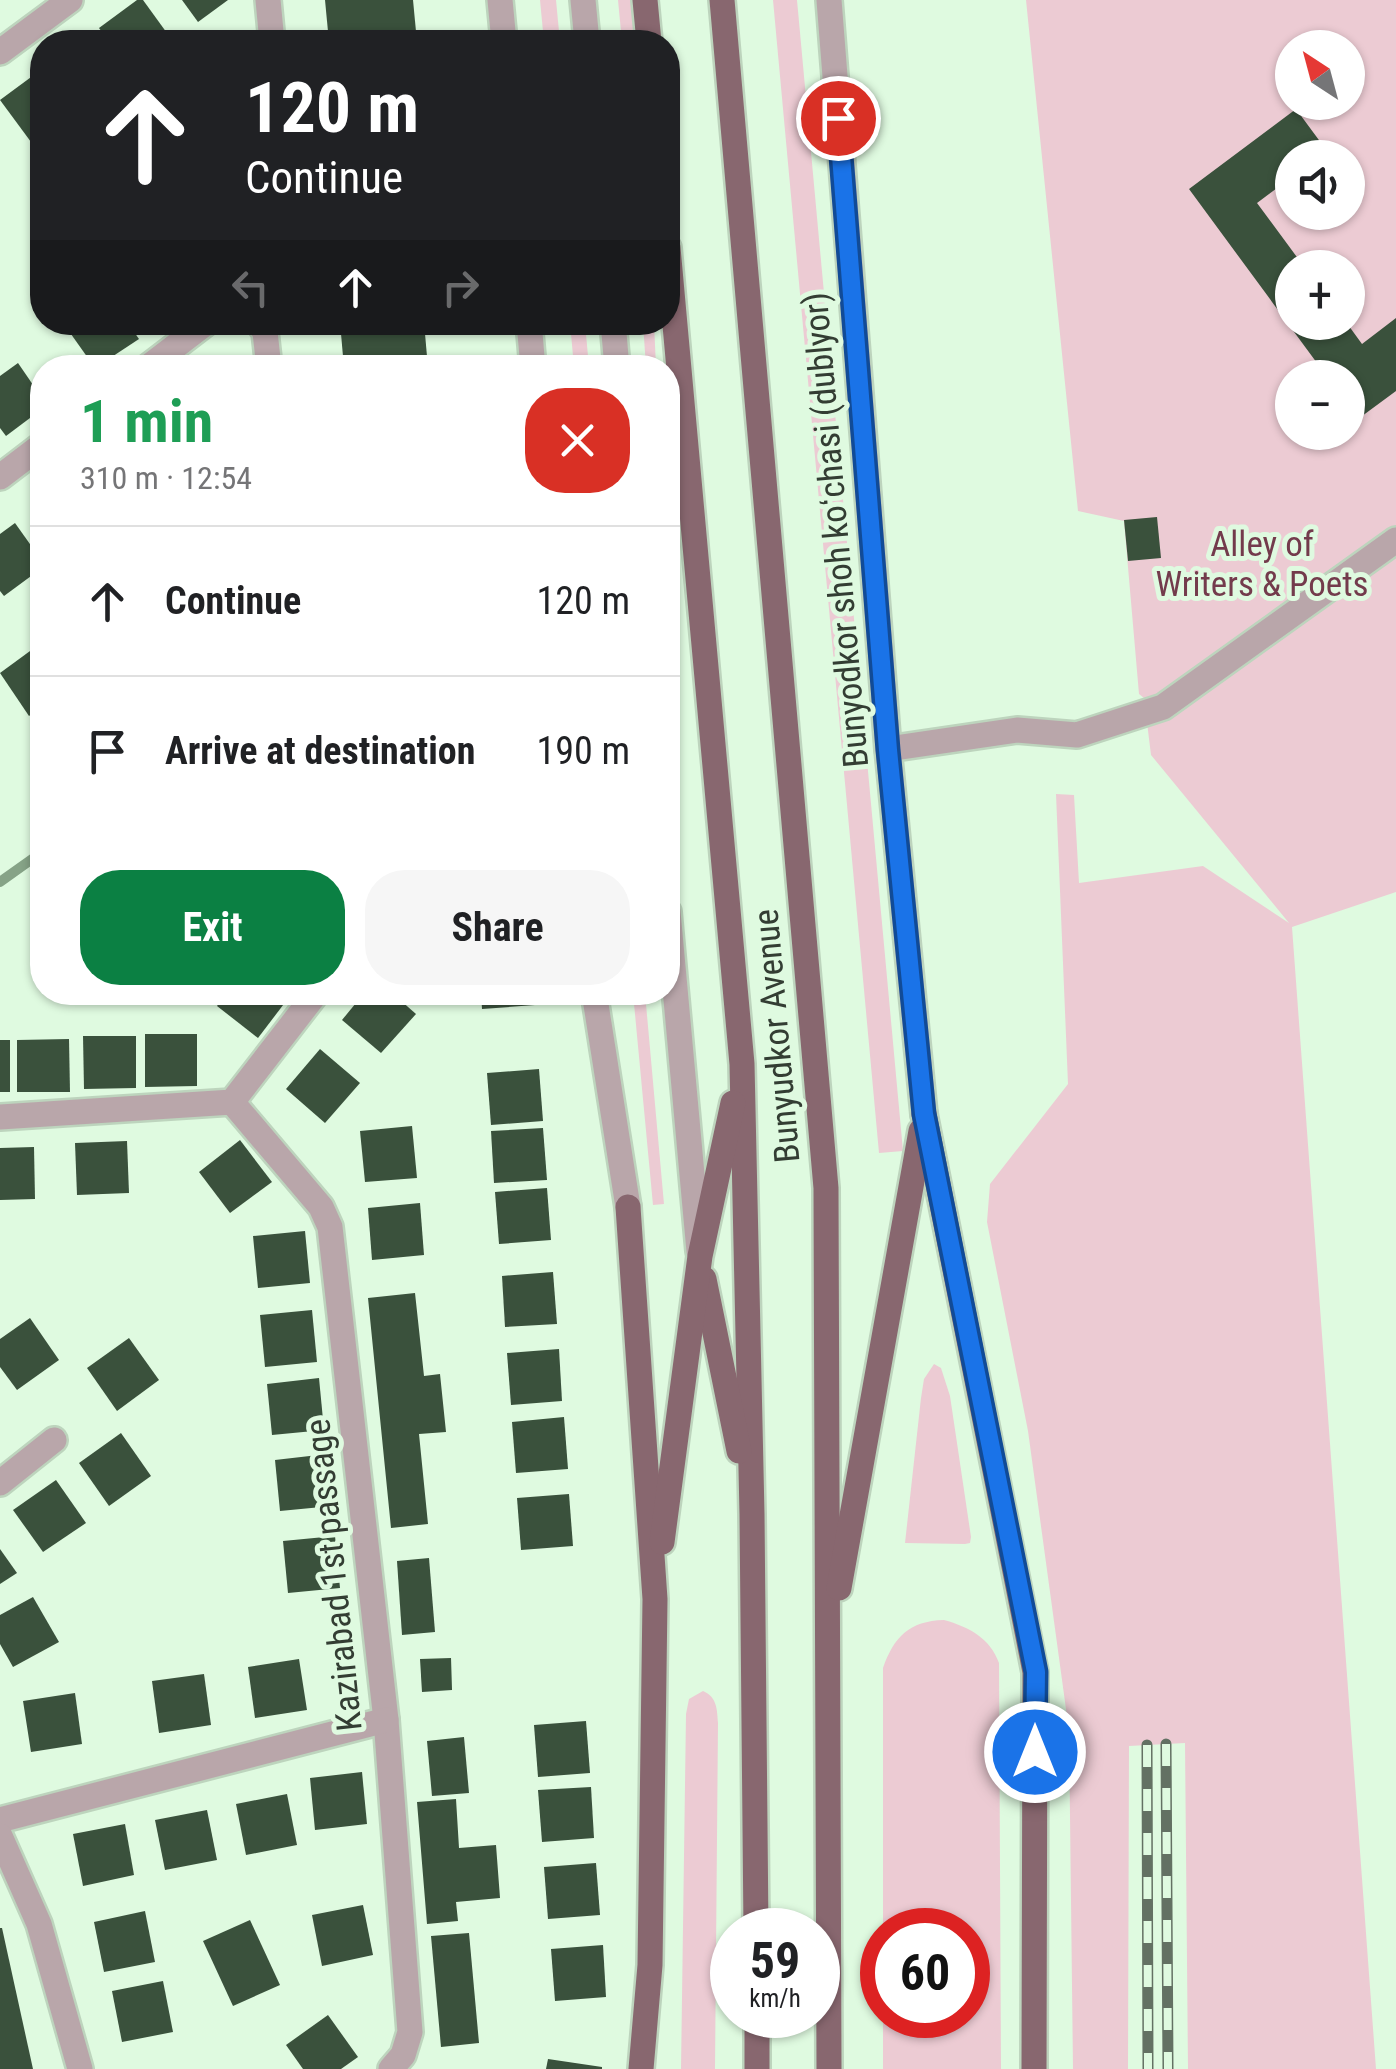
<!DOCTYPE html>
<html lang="en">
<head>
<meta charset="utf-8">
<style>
  :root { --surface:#fff; --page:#f6f6f6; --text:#202124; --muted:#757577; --line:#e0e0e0; --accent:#0b8043 }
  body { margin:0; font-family:"Roboto Condensed",sans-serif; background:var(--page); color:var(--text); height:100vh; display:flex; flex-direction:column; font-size:38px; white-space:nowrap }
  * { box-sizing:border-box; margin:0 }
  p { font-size:32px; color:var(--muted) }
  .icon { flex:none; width:55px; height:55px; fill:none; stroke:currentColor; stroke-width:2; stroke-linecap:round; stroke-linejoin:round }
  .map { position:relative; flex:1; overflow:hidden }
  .details { position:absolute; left:30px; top:355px; width:650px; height:650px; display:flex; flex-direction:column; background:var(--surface); border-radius:40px; box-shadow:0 2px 8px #0004 }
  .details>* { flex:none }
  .banner { position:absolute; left:30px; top:30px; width:650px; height:305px; border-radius:40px; box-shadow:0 2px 8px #0004; background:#202124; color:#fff; overflow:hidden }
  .needle { width:65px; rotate:324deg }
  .tools { position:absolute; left:1275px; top:30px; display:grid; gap:20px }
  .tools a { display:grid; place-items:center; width:90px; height:90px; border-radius:50%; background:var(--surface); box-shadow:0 2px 8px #0004; font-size:50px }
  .speed { position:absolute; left:710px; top:1908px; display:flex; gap:20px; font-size:50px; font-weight:700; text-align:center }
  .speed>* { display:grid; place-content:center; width:130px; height:130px; border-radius:50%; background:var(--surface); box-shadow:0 2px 8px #0004; line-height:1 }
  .speed small { font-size:25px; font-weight:400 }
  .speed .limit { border:15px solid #d22; background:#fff; color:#111 }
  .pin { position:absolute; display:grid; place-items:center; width:85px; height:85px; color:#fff; margin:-42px; border:5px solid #fff; border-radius:50%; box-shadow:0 2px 10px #0007 }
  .me { position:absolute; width:110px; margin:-55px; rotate:0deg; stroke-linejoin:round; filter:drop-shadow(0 0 8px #0008) }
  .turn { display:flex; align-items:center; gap:35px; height:210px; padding:0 50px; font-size:45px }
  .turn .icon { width:130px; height:130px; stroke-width:2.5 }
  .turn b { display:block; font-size:70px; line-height:85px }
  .lanes { display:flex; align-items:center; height:95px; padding:0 50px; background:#0003; justify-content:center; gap:50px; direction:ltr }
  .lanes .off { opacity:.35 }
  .round { display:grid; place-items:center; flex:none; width:105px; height:105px; border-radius:40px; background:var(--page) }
  .head { display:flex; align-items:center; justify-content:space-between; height:170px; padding:0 50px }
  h1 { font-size:60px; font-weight:700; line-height:75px; color:#1e9e55 }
  .primary-button { display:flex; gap:20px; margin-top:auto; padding:20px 50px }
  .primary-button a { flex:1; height:115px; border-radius:40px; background:var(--accent); color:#fff; font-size:40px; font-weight:700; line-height:115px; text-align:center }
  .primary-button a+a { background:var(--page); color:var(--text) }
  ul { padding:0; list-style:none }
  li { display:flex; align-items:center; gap:30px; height:150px; padding:0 50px; border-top:2px solid var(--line) }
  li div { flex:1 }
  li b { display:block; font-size:38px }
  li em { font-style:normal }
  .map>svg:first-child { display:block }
  .green { fill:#eccbd3; fill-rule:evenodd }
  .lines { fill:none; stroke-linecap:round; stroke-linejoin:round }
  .stream { stroke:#86a387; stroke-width:10 }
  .building { fill:#3a513c }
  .minor-casing { stroke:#bdd4bd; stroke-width:30 }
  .major-casing { stroke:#bdd4bd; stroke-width:30 }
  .minor { stroke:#b9a6aa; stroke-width:25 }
  .major { stroke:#88676f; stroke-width:25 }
  .rail-casing { stroke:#637163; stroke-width:11 }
  .rail { stroke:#dffae0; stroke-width:8; stroke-dasharray:22; stroke-linecap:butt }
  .route-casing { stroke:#114b97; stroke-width:25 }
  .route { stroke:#1a73e8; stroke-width:18 }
  .labels { text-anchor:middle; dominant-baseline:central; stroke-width:10; stroke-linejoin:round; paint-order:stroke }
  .street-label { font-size:35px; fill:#333d33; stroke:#dffae0 }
  .park-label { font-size:35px; fill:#733b4c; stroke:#dffae0 }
</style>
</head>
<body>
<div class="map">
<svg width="1396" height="2069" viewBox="0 0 1396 2069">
  <rect width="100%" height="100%" fill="#dffae0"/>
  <!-- green -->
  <g class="green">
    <path d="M540 0H556L560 42H544Z"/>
    <path d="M618 0H633L637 42H622Z"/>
    <path d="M773 0H797L903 1151 879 1153Z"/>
    <path d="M1026 0H1396V892L1292 927 1376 2069H1188L1185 1743 1129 1746 1128 2069H1073L1069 1731 1028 1431 987 1222 990 1184 1068 1084 1056 794 1074 795 1079 883 1203 866 1289 923 1151 755 1144 698 1139 694 1124 521 1078 511ZM1292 48H1348V102H1292ZM1292 158H1348V212H1292ZM1292 268H1348V322H1292ZM1292 378H1348V432H1292Z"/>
    <path d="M570 323H585L589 367H574Z"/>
    <path d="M643 323H654L656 367H646Z"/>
    <path d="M633 993H645L664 1204 653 1205Z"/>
    <path d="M934 1364 941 1368 950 1396 971 1537 970 1543 965 1544 905 1543 921 1398 924 1379Z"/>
    <path d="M944 1620C969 1627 990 1638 999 1663L1001 2069H883V2015H968V1930H883V1668C894 1637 909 1621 944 1620Z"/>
    <path d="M703 1691C717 1697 717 1709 718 1723L715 2069H681L686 1714 689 1699Z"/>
  </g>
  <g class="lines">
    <!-- stream -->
    <path class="stream" d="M0 882 42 852"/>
  </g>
  <!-- building -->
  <g class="building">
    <path d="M137 0H143L172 40 168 42H109L99 28Z"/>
    <path d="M182 0H228L198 22Z"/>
    <path d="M325 0H413L417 42H329Z"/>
    <path d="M94 32 102 42H80Z"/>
    <path d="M42 69V133L31 142 0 100Z"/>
    <path d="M1296 109 1327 151 1318 158H1292V177L1257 203 1305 268H1292V322H1346L1362 344 1396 318V391L1358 419 1348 404V378H1328L1189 189Z"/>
    <path d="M73 322H127L139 339 95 368 66 327Z"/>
    <path d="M340 322H424L428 368H344Z"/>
    <path d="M18 363 42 398V409L6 436 0 428V376Z"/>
    <path d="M1157 517 1161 558 1128 561 1124 520Z"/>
    <path d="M15 523 42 561V568L4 596 0 591V534Z"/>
    <path d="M41 643 42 706 29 716 0 673Z"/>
    <path d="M227 992H293L258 1038 217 1006Z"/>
    <path d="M365 992H391L416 1014 381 1053 342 1020Z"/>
    <path d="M481 992H534L535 1005 482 1009Z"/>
    <path d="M145 1034H197V1086L145 1087Z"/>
    <path d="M83 1036H136V1088L84 1089Z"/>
    <path d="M69 1039 70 1092H17V1040Z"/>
    <rect x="0" y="1040" width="10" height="52"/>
    <path d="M320 1049 360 1083 325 1123 286 1089Z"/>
    <path d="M539 1069 543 1121 491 1125 487 1073Z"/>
    <path d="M412 1126 417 1178 365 1182 360 1131Z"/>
    <path d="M543 1128 547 1180 494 1183 491 1131Z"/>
    <path d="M240 1140 272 1182 230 1213 199 1172Z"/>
    <path d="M127 1141 129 1193 77 1195 75 1143Z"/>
    <path d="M34 1147 35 1199 0 1200V1148Z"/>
    <path d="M547 1188 551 1240 499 1244 495 1192Z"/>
    <path d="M420 1203 424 1255 372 1260 368 1208Z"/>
    <path d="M305 1231 310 1283 258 1288 253 1236Z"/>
    <path d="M553 1272 557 1324 505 1327 502 1276Z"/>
    <path d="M415 1293 424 1376 440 1374 446 1432 419 1434 428 1524 391 1528 368 1298Z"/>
    <path d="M312 1310 317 1362 265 1367 260 1315Z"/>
    <path d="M30 1318 59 1360 17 1390 0 1367V1339Z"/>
    <path d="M129 1338 159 1380 117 1411 87 1368Z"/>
    <path d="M559 1349 562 1401 511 1405 507 1353Z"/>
    <path d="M319 1378 324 1430 272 1435 267 1384Z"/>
    <path d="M564 1417 568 1469 516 1473 512 1422Z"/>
    <path d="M121 1433 151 1476 109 1506 79 1463Z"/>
    <path d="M327 1454 332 1506 280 1511 275 1460Z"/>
    <path d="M56 1480 86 1523 43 1552 13 1510Z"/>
    <path d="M569 1494 573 1546 521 1550 517 1498Z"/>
    <path d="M335 1536 340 1588 288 1593 283 1541Z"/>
    <path d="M0 1549 17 1573 0 1584Z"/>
    <path d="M429 1558 435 1632 402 1635 397 1561Z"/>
    <path d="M33 1597 59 1642 13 1667 0 1644V1615Z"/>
    <path d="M451 1658 452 1690 422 1692 420 1659Z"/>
    <path d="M299 1659 307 1710 255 1718 248 1667Z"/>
    <path d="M204 1674 211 1725 159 1733 152 1681Z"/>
    <path d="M75 1693 82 1744 31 1752 23 1701Z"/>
    <path d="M586 1721 590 1773 538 1777 534 1725Z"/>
    <path d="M464 1737 469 1793 432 1796 427 1741Z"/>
    <path d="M362 1772 367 1824 315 1830 310 1778Z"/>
    <path d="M591 1787 594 1838 542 1842 538 1790Z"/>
    <path d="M287 1794 297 1845 246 1855 236 1804Z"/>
    <path d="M456 1799 459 1848 496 1845 500 1898 456 1902 458 1921 427 1924 417 1802Z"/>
    <path d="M207 1810 217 1860 165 1870 155 1820Z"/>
    <path d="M125 1824 134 1875 83 1886 73 1834Z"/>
    <path d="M596 1863 600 1915 548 1919 544 1867Z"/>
    <path d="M363 1905 373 1955 322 1966 312 1915Z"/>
    <path d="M145 1911 155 1962 104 1972 94 1922Z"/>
    <path d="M250 1920 280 1985 233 2006 203 1941Z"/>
    <path d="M0 1928H2L33 2069H0Z"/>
    <path d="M469 1933 479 2043 441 2047 431 1936Z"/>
    <path d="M603 1945 606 1997 555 2001 551 1949Z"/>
    <path d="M163 1981 173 2032 122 2042 112 1991Z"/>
    <path d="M328 2015 358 2057 341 2069H303L286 2045Z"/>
    <path d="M548 2059 602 2067V2069H546Z"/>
  </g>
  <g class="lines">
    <defs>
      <g id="minor">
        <path d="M268 0 272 42"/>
        <path d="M500 0 504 42"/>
        <path d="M583 0 587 42"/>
        <path d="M829 0 888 749 924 1114"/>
        <path d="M0 52 70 0"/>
        <path d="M258 322 265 332 269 368"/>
        <path d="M529 322 533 368"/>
        <path d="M613 322 617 368"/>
        <path d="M147 368 207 322"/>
        <path d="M0 477 42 445"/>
        <path d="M888 749 1017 730 1077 735 1163 707 1396 540"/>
        <path d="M668 912 699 1251"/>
        <path d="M594 992 628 1207"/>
        <path d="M232 1102 321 1207 330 1227 386 1720 410 2032 403 2055 391 2069"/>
        <path d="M0 1117 232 1102 317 992"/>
        <path d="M0 1483 54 1440"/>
        <path d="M0 1820 386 1720"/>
        <path d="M0 1836 39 1924 80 2069"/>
      </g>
      <g id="major">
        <path d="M645 0 649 42"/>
        <path d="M722 0 826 1188 829 2069"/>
        <path d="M668 248 742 1064 752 1514 756 1930"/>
        <path d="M924 1114 1035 1672 1034 2069"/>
        <path d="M628 1207 655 1599 650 1965 641 2069"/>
        <path d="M704 1279 739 1451"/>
        <path d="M662 1542 700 1256 733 1103"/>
        <path d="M839 1588 921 1131"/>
        <path d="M757 2015V2069"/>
      </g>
    </defs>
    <!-- minor casing -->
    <use href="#minor" class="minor-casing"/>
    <!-- major casing -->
    <use href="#major" class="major-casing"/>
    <!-- minor -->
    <use href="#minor" class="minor"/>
    <!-- major -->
    <use href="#major" class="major"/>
    <defs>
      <g id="rail">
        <path d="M1166 1744 1168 2069"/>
        <path d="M1147 1745 1148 2069"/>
      </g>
    </defs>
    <!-- rail casing -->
    <use href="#rail" class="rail-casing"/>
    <!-- rail -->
    <use href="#rail" class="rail"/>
  </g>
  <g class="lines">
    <defs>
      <path id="route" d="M838 118 888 750 924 1114 1036 1672 1035 1752"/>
    </defs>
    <!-- route casing -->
    <use href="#route" class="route-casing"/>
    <!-- route -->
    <use href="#route" class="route"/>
  </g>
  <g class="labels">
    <!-- street labels -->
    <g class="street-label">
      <text transform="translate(836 530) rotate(-95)">Bunyodkor shoh koʻchasi (dublyor)</text>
      <text transform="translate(777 1036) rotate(-95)">Bunyudkor Avenue</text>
      <text transform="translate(334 1575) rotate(-96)">Kazirabad 1st passage</text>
    </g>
    <!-- park labels -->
    <g class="park-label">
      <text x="1262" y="544">Alley of<tspan x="1262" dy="40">Writers &amp; Poets</tspan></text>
    </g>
  </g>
</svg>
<div class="tools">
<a><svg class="needle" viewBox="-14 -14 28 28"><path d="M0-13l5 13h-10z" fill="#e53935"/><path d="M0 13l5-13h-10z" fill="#757577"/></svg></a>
<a><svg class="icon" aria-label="sound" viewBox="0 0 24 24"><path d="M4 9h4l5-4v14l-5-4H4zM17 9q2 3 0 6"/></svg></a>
<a>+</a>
<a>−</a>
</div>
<div class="speed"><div>59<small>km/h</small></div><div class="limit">60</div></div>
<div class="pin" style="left:838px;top:118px;background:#d93025"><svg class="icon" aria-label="arrive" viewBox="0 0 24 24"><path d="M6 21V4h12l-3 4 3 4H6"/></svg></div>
<svg class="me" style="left:1035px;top:1752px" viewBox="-20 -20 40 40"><circle r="17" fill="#1a73e8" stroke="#fff" stroke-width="3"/><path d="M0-11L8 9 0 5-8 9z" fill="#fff"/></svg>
<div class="banner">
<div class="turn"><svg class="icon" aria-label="ahead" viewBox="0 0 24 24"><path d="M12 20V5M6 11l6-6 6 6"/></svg><div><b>120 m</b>Continue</div></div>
<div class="lanes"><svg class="icon off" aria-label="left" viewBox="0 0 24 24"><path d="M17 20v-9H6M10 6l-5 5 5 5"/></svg><svg class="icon" aria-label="ahead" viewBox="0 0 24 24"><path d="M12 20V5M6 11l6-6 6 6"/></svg><svg class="icon off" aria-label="right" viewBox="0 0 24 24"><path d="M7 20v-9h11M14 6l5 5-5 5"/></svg></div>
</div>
<section class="details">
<div class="head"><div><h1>1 min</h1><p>310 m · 12:54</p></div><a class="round" style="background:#d93025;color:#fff"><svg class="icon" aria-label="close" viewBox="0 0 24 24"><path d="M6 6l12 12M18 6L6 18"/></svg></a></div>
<ul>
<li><svg class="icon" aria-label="ahead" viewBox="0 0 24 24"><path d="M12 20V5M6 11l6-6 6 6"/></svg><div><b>Continue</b></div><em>120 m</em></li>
<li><svg class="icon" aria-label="arrive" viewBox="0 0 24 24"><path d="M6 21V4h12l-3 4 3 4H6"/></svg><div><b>Arrive at destination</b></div><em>190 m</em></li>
</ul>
<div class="primary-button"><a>Exit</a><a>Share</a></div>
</section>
</div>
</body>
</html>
